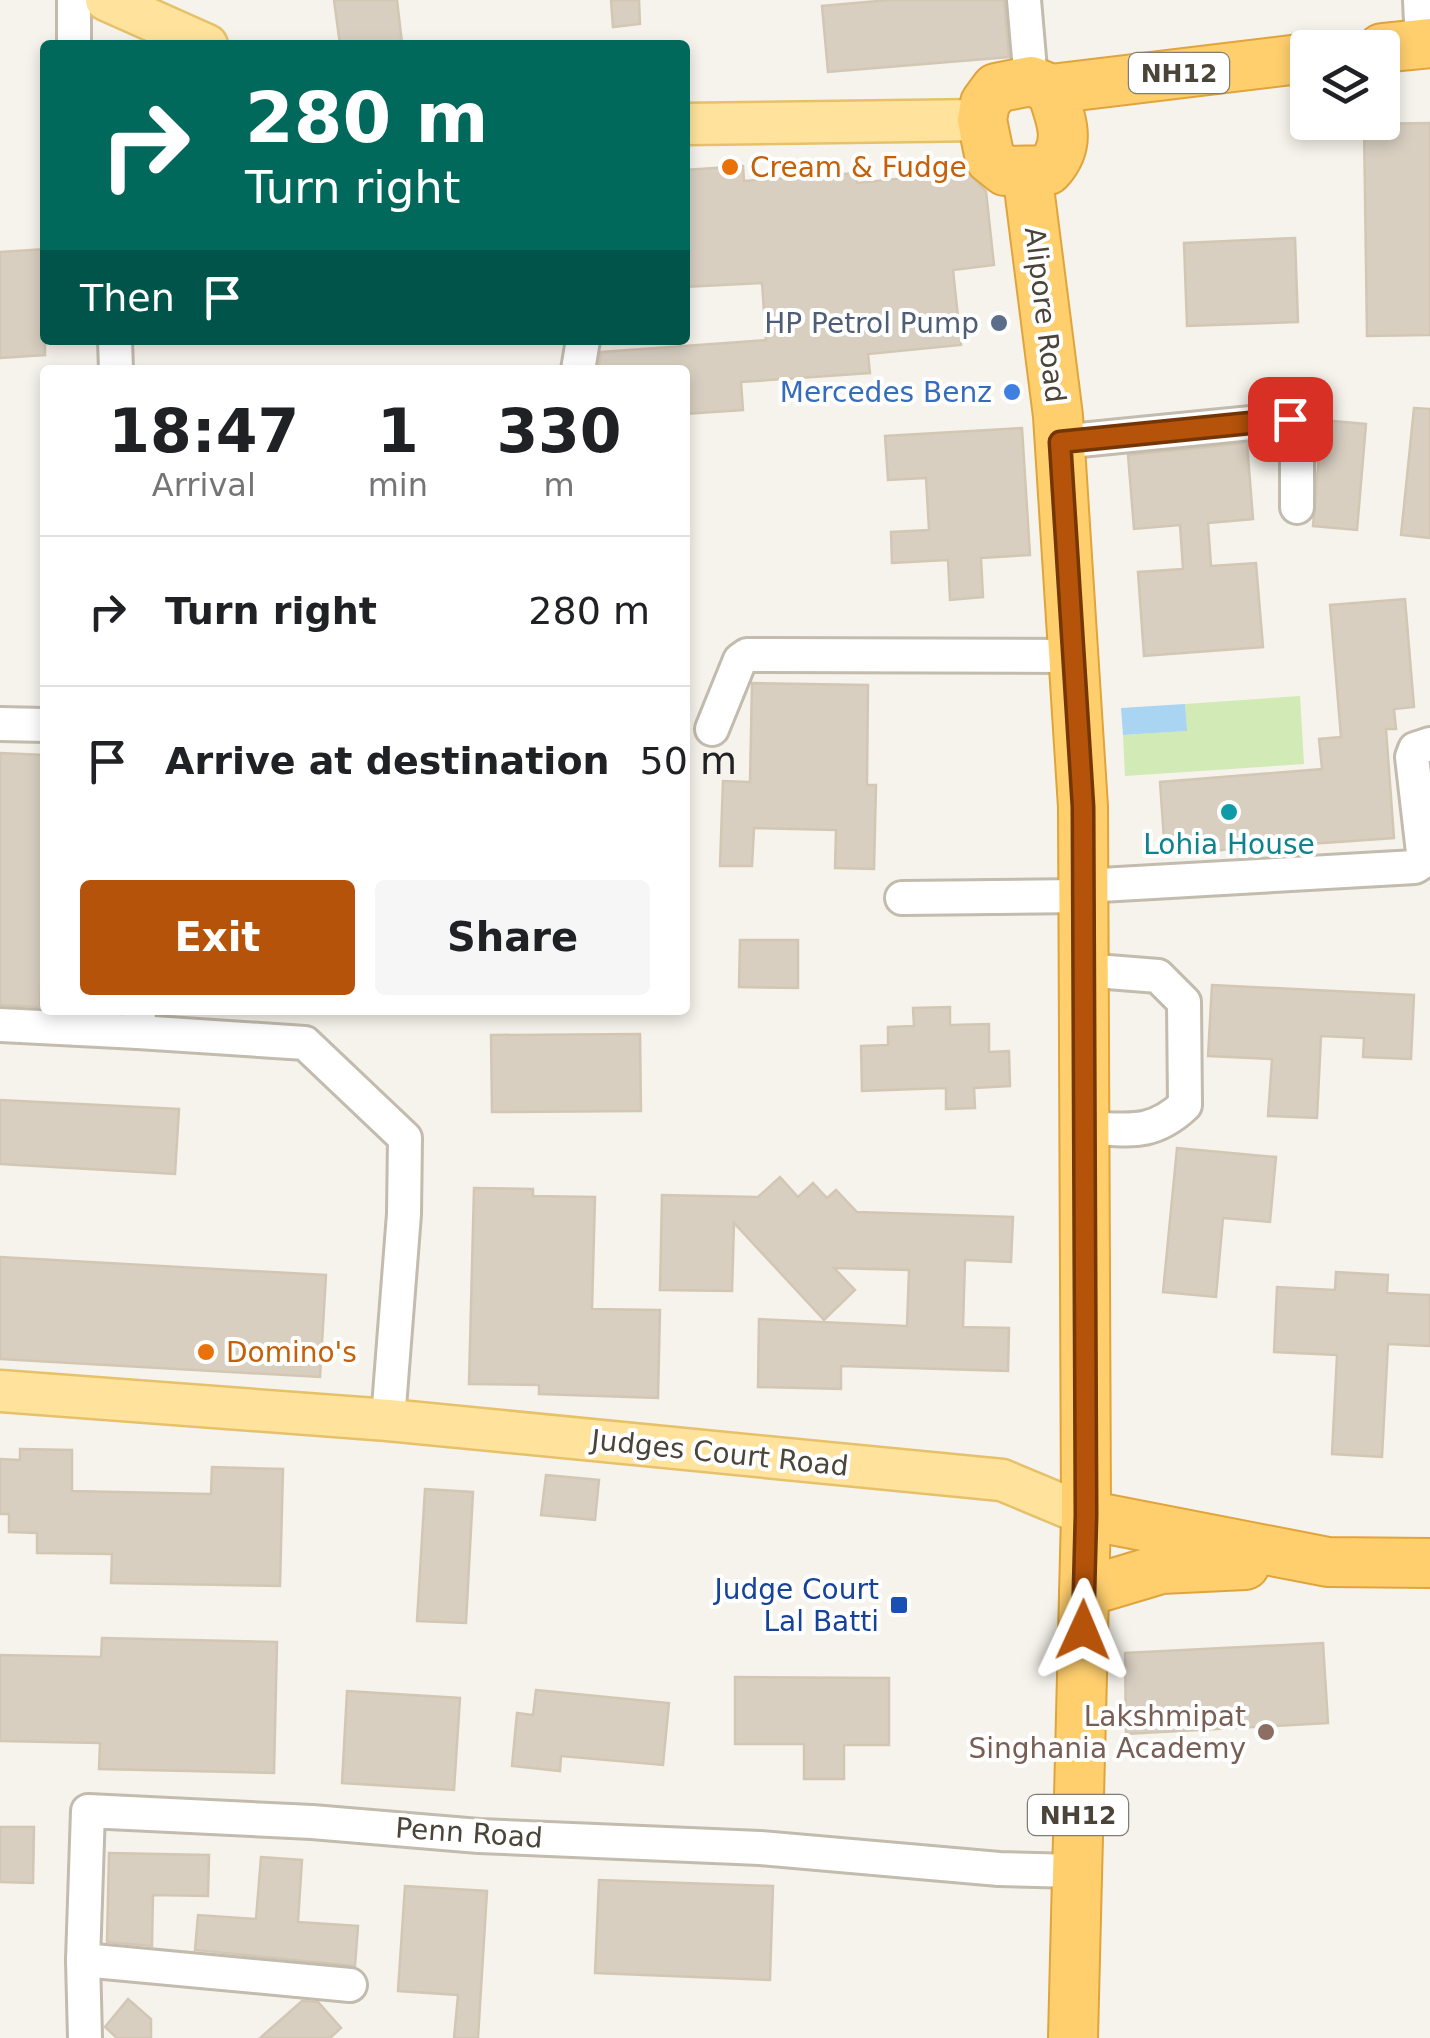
<!DOCTYPE html>
<html lang="en">
<head>
<meta charset="utf-8">
<style>
  :root { --surface:#fff; --page:#f6f6f6; --text:#202124; --muted:#757577; --line:#e0e0e0; --accent:#b45309 }
  body { margin:0; font-family:"DejaVu Sans",sans-serif; background:var(--page); color:var(--text); height:100vh; display:flex; flex-direction:column; font-size:38px; white-space:nowrap }
  * { box-sizing:border-box; margin:0 }
  p { font-size:32px; color:var(--muted) }
  .icon { flex:none; width:55px; height:55px; fill:none; stroke:currentColor; stroke-width:2; stroke-linecap:round; stroke-linejoin:round }
  .map { position:relative; flex:1; overflow:hidden }
  .sheet { position:absolute; left:40px; top:365px; width:650px; height:650px; display:flex; flex-direction:column; background:var(--surface); border-radius:10px; box-shadow:0 5px 15px #0003 }
  .sheet>* { flex:none }
  .banner { position:absolute; left:40px; top:40px; width:650px; height:305px; border-radius:10px; box-shadow:0 5px 15px #0003; background:#00695c; color:#fff; overflow:hidden }
  .fabs { position:absolute; left:1290px; top:30px; display:grid; gap:20px }
  .fabs a { display:grid; place-items:center; width:110px; height:110px; border-radius:10px; background:var(--surface); box-shadow:0 5px 15px #0003; font-size:50px }
  .pin { position:absolute; display:grid; place-items:center; width:85px; height:85px; color:#fff; margin:-42px; border-radius:20px; box-shadow:0 5px 15px #0006 }
  .me { position:absolute; width:110px; margin:-55px; rotate:1deg; stroke-linejoin:round; filter:drop-shadow(0 0 8px #0008) }
  .turn { display:flex; align-items:center; gap:35px; height:210px; padding:0 40px; font-size:45px }
  .turn .icon { width:130px; height:130px; stroke-width:2.5 }
  .turn b { display:block; font-size:70px; line-height:85px }
  .then { display:flex; align-items:center; height:95px; padding:0 40px; background:#0003; gap:20px; font-size:38px }
  .eta { display:flex; justify-content:space-evenly; align-items:center; height:170px; text-align:center }
  .eta b { font-size:60px; font-weight:800; line-height:70px }
  .action { display:flex; gap:20px; margin-top:auto; padding:20px 40px }
  .action a { flex:1; height:115px; border-radius:10px; background:var(--accent); color:#fff; font-size:40px; font-weight:800; line-height:115px; text-align:center }
  .action a+a { background:var(--page); color:var(--text) }
  ul { padding:0; list-style:none }
  li { display:flex; align-items:center; gap:30px; height:150px; padding:0 40px; border-top:2px solid var(--line) }
  li div { flex:1 }
  li b { display:block; font-size:38px }
  li em { font-style:normal }
  .map>svg:first-child { display:block }
  .green { fill:#d2eab5 }
  .water { fill:#a9d4f2 }
  .building { fill:#d8cfc1; stroke:#d3c7b4; stroke-width:2.5 }
  .lines { fill:none; stroke-linecap:round; stroke-linejoin:round }
  .minor-casing { stroke:#c2bbae; stroke-width:38 }
  .major-casing { stroke:#e6c16a; stroke-width:45 }
  .highway-casing { stroke:#e0a43c; stroke-width:52 }
  .minor { stroke:#fff; stroke-width:32 }
  .major { stroke:#ffe39c; stroke-width:40 }
  .highway { stroke:#ffcf6e; stroke-width:48 }
  .route-casing { stroke:#753606; stroke-width:25 }
  .route { stroke:#b45309; stroke-width:18 }
  .food-dot { fill:#e8710a; stroke:#fff; stroke-width:4 }
  .service-dot { fill:#5c6f8a; stroke:#fff; stroke-width:4 }
  .shop-dot { fill:#3f7fe0; stroke:#fff; stroke-width:4 }
  .culture-dot { fill:#0f9aa8; stroke:#fff; stroke-width:4 }
  .transit-dot { fill:#1a4fb4; stroke:#fff; stroke-width:4 }
  .education-dot { fill:#8d6e63; stroke:#fff; stroke-width:4 }
  .labels { text-anchor:middle; dominant-baseline:central; stroke-width:8; stroke-linejoin:round; paint-order:stroke }
  .shield { fill:#fff; stroke:#817c74; stroke-width:2.5 }
  .shield-label { font-size:25px; font-weight:bold; fill:#4b4439 }
  .food-label { font-size:28px; fill:#c56008; stroke:#fff; text-anchor:start }
  .street-label { font-size:28px; fill:#4b4439; stroke:#fff }
  .service-label { font-size:28px; fill:#4e5e75; stroke:#fff; text-anchor:end }
  .shop-label { font-size:28px; fill:#366cbe; stroke:#fff; text-anchor:end }
  .culture-label { font-size:28px; fill:#0d838f; stroke:#fff }
  .transit-label { font-size:28px; fill:#164399; stroke:#fff; text-anchor:end }
  .education-label { font-size:28px; fill:#785e54; stroke:#fff; text-anchor:end }
</style>
</head>
<body>
<div class="map">
<svg width="1430" height="2038" viewBox="0 0 1430 2038">
  <rect width="100%" height="100%" fill="#f6f3ec"/>
  <!-- green -->
  <path class="green" d="M1300 696 1304 764 1125 776 1123 735 1186 731 1185 704Z"/>
  <!-- water -->
  <path class="water" d="M1185 704 1187 731 1123 735 1121 708Z"/>
  <!-- building -->
  <g class="building">
    <path d="M334 0H397L402 43 340 45Z"/>
    <path d="M611 0H639L640 24 613 27Z"/>
    <path d="M889 0H1004L1009 57 828 72 822 6Z"/>
    <path d="M1430 123V335L1367 336 1364 124Z"/>
    <path d="M743 166 744 181 856 173 857 183 967 172 986 191 994 265 953 270 961 345 868 354 870 373 741 382 743 410 685 414V370H598L601 352 766 340 762 283 685 287V170Z"/>
    <path d="M1295 238 1298 322 1187 326 1184 243Z"/>
    <path d="M45 249V355L0 358V252Z"/>
    <path d="M1414 408 1430 409V538L1401 535Z"/>
    <path d="M1322 420 1366 424 1357 530 1313 526Z"/>
    <path d="M1022 428 1030 555 981 558 983 597 950 600 948 560 892 563 891 532 929 530 926 478 888 480 885 436Z"/>
    <path d="M1247 443 1253 519 1208 523 1211 566 1256 563 1263 647 1144 656 1138 572 1183 569 1180 525 1134 529 1128 455Z"/>
    <path d="M1405 599 1414 707 1394 709 1396 729H1386L1394 838 1165 854 1160 782 1322 769 1319 739 1341 737 1330 605Z"/>
    <path d="M752 683 868 685 867 785H876L874 869 835 868 836 830 754 828 752 866H720L723 781 750 782Z"/>
    <path d="M0 753 45 755V906L40 1007 0 1005Z"/>
    <path d="M740 940H798V988L739 987Z"/>
    <path d="M1212 985 1414 995 1411 1059 1363 1057 1364 1038 1321 1036 1317 1118 1268 1116 1272 1059 1208 1056Z"/>
    <path d="M950 1007V1025L989 1024V1052L1009 1051 1010 1086 974 1088 975 1108 946 1109V1088L862 1091 861 1046 888 1045V1027L914 1026 913 1008Z"/>
    <path d="M640 1034 641 1111 492 1112 491 1035Z"/>
    <path d="M0 1100 179 1109 175 1174 0 1164Z"/>
    <path d="M1177 1148 1276 1157 1270 1222 1223 1218 1216 1297 1163 1292Z"/>
    <path d="M780 1177 798 1197 813 1183 827 1198 836 1190 857 1212 1013 1217 1011 1262 965 1260 963 1327 1009 1328 1008 1371 841 1366V1389L758 1387 759 1319 907 1326 909 1270 834 1268 855 1290 824 1320 734 1223 732 1291 660 1290 662 1195 758 1197Z"/>
    <path d="M474 1188 533 1189V1196L595 1197 592 1309 660 1310 658 1398 539 1394V1385L469 1384Z"/>
    <path d="M0 1257 326 1275 320 1377 0 1359Z"/>
    <path d="M1336 1272 1388 1275 1387 1293 1430 1295V1346L1388 1344 1382 1457 1332 1454 1337 1355 1274 1352 1277 1287 1335 1290Z"/>
    <path d="M20 1449 72 1450V1491L211 1494 212 1467 283 1469 280 1586 111 1583 112 1554 37 1553V1533L9 1532V1514H0V1459L20 1460Z"/>
    <path d="M546 1475 599 1480 595 1520 541 1515Z"/>
    <path d="M425 1489 473 1492 466 1623 417 1621Z"/>
    <path d="M102 1638 277 1642 274 1773 99 1769 100 1743 0 1741V1655L101 1657Z"/>
    <path d="M1323 1643 1328 1723 1126 1734 1125 1653Z"/>
    <path d="M735 1677 889 1678V1745H844V1779H804V1744H735Z"/>
    <path d="M536 1690 669 1703 663 1765 561 1756 560 1771 512 1766 517 1713 533 1715Z"/>
    <path d="M347 1691 460 1698 454 1790 342 1783Z"/>
    <path d="M0 1827H34L33 1883 0 1882Z"/>
    <path d="M109 1853 209 1855 208 1896 153 1895 152 1946 107 1942Z"/>
    <path d="M261 1857 302 1860 298 1922 358 1926 355 1966 195 1950 198 1915 256 1919Z"/>
    <path d="M599 1880 773 1886 770 1980 595 1973Z"/>
    <path d="M405 1886 487 1891 478 2038H454L458 1995 398 1991Z"/>
    <path d="M128 1999 151 2019V2038H117L105 2027Z"/>
    <path d="M302 2001 318 2002 341 2028 330 2038H260Z"/>
  </g>
  <g class="lines">
    <defs>
      <g id="minor">
        <path d="M74 0V45"/>
        <path d="M1024 0 1031 81"/>
        <path d="M1420 0 1422 44"/>
        <path d="M115 340 116 370"/>
        <path d="M578 370 583 340"/>
        <path d="M1060 442 1290 419 1297 423V507"/>
        <path d="M0 724 45 725"/>
        <path d="M712 729 740 660 747 655 1073 656"/>
        <path d="M1083 886 1415 867 1424 861 1412 757 1415 749 1430 744"/>
        <path d="M902 898 1083 896"/>
        <path d="M1083 970 1158 976 1184 1002 1185 1105C1151 1137 1127 1129 1084 1128"/>
        <path d="M0 1025 138 1032 139 1010"/>
        <path d="M138 1032 305 1043 405 1138 404 1214 388 1420"/>
        <path d="M83 1960 350 1985"/>
        <path d="M85 2038 83 1960 88 1811 312 1822 479 1836 760 1848 999 1869 1077 1871"/>
      </g>
      <g id="major">
        <path d="M106 0 207 45"/>
        <path d="M685 124 982 120"/>
        <path d="M0 1391 388 1420 1002 1480 1086 1515"/>
      </g>
      <g id="highway">
        <path d="M1382 48 1430 43"/>
        <path d="M1051 89C1061 120 1073 143 1048 170L1005 171 990 159 982 120 985 103 996 88 1031 81 1051 89 1308 58"/>
        <path d="M1027 172 1058 416 1083 807 1086 1515 1073 2038"/>
        <path d="M1086 1515 1328 1562 1430 1563"/>
        <path d="M1084 1592 1161 1569 1245 1565"/>
      </g>
    </defs>
    <!-- minor casing -->
    <use href="#minor" class="minor-casing"/>
    <!-- major casing -->
    <use href="#major" class="major-casing"/>
    <!-- highway casing -->
    <use href="#highway" class="highway-casing"/>
    <!-- minor -->
    <use href="#minor" class="minor"/>
    <!-- major -->
    <use href="#major" class="major"/>
    <!-- highway -->
    <use href="#highway" class="highway"/>
  </g>
  <g class="lines">
    <defs>
      <path id="route" d="M1083 1630 1086 1515 1083 807 1060 442 1290 419"/>
    </defs>
    <!-- route casing -->
    <use href="#route" class="route-casing"/>
    <!-- route -->
    <use href="#route" class="route"/>
  </g>
  <!-- markers -->
  <g class="food-dot">
    <circle cx="730" cy="167" r="10"/>
    <circle cx="206" cy="1352" r="10"/>
  </g>
  <circle class="service-dot" cx="999" cy="323" r="10"/>
  <circle class="shop-dot" cx="1012" cy="392" r="10"/>
  <circle class="culture-dot" cx="1229" cy="812" r="10"/>
  <rect class="transit-dot" x="889" y="1595" width="20" height="20" rx="5"/>
  <circle class="education-dot" cx="1266" cy="1732" r="10"/>
  <g class="labels">
    <!-- shield labels -->
    <g class="shield">
      <rect x="1129" y="53" width="100" height="40" rx="8"/>
      <rect x="1028" y="1795" width="100" height="40" rx="8"/>
    </g>
    <g class="shield-label">
      <text x="1179" y="73">NH12</text>
      <text x="1078" y="1815">NH12</text>
    </g>
    <!-- food labels -->
    <g class="food-label">
      <text x="750" y="167">Cream &amp; Fudge</text>
      <text x="226" y="1352">Domino's</text>
    </g>
    <!-- street labels -->
    <g class="street-label">
      <text transform="translate(1045 315) rotate(83)">Alipore Road</text>
      <text transform="translate(720 1453) rotate(6)">Judges Court Road</text>
      <text transform="translate(469 1833) rotate(4)">Penn Road</text>
    </g>
    <!-- service labels -->
    <g class="service-label">
      <text x="979" y="323">HP Petrol Pump</text>
    </g>
    <!-- shop labels -->
    <g class="shop-label">
      <text x="992" y="392">Mercedes Benz</text>
    </g>
    <!-- culture labels -->
    <g class="culture-label">
      <text x="1229" y="844">Lohia House</text>
    </g>
    <!-- transit labels -->
    <g class="transit-label">
      <text x="879" y="1589">Judge Court<tspan x="879" dy="32">Lal Batti</tspan></text>
    </g>
    <!-- education labels -->
    <g class="education-label">
      <text x="1246" y="1716">Lakshmipat<tspan x="1246" dy="32">Singhania Academy</tspan></text>
    </g>
  </g>
</svg>
<div class="fabs">
<a><svg class="icon" aria-label="layers" viewBox="0 0 24 24"><path d="M12 4l9 5-9 5-9-5zM3 14l9 5 9-5"/></svg></a>
</div>
<div class="pin" style="left:1290px;top:419px;background:#d93025"><svg class="icon" aria-label="arrive" viewBox="0 0 24 24"><path d="M6 21V4h12l-3 4 3 4H6"/></svg></div>
<svg class="me" style="left:1083px;top:1630px" viewBox="-20 -20 40 40"><path d="M0-17L14 15 0 8-14 15z" fill="#b45309" stroke="#fff" stroke-width="4"/></svg>
<div class="banner">
<div class="turn"><svg class="icon" aria-label="right" viewBox="0 0 24 24"><path d="M7 20v-9h11M14 6l5 5-5 5"/></svg><div><b>280 m</b>Turn right</div></div>
<div class="then">Then<svg class="icon" aria-label="arrive" viewBox="0 0 24 24"><path d="M6 21V4h12l-3 4 3 4H6"/></svg></div>
</div>
<section class="sheet">
<div class="eta">
<div><b>18:47</b><p>Arrival</p></div>
<div><b>1</b><p>min</p></div>
<div><b>330</b><p>m</p></div>
</div>
<ul>
<li><svg class="icon" aria-label="right" viewBox="0 0 24 24"><path d="M7 20v-9h11M14 6l5 5-5 5"/></svg><div><b>Turn right</b></div><em>280 m</em></li>
<li><svg class="icon" aria-label="arrive" viewBox="0 0 24 24"><path d="M6 21V4h12l-3 4 3 4H6"/></svg><div><b>Arrive at destination</b></div><em>50 m</em></li>
</ul>
<div class="action"><a>Exit</a><a>Share</a></div>
</section>
</div>
</body>
</html>
